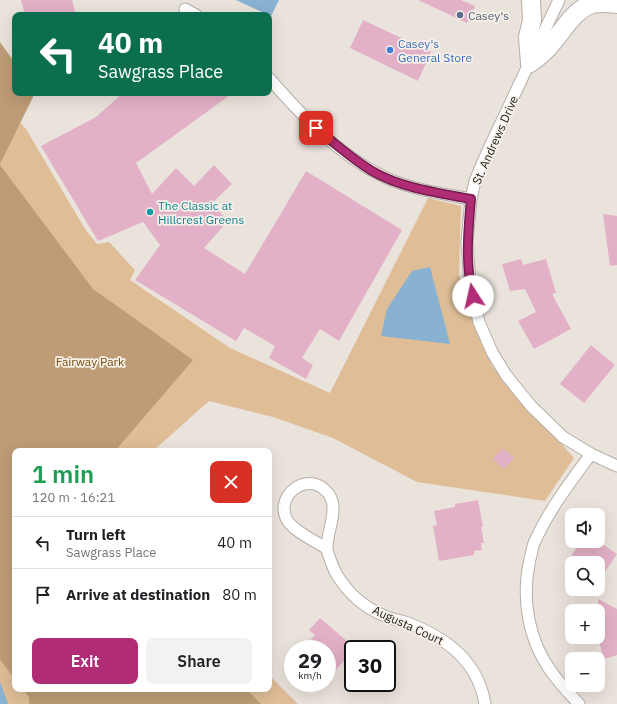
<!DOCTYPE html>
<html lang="en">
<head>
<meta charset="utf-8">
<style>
  :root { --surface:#fff; --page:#f2f2f2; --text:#202124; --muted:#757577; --line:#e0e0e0; --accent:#b02c74 }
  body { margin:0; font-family:"IBM Plex Sans",sans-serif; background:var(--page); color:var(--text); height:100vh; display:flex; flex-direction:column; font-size:15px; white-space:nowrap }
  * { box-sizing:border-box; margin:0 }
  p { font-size:13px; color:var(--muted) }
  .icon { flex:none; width:22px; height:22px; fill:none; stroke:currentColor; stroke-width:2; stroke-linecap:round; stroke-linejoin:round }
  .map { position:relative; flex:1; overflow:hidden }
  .details { position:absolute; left:12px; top:448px; width:260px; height:244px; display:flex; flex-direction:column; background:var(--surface); border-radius:8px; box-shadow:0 4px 16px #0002 }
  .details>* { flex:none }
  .top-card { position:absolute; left:12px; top:12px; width:260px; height:84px; border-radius:8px; box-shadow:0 4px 16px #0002; background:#0b6e4f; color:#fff; overflow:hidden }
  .tools { position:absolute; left:565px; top:508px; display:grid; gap:8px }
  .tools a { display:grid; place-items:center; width:40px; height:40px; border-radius:8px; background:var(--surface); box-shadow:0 4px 16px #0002; font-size:20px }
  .speed { position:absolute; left:284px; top:640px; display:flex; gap:8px; font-size:20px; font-weight:700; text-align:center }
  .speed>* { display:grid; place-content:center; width:52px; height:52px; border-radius:50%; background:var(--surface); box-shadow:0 4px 16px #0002; line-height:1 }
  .speed small { font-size:10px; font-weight:400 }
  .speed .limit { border:2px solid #111; border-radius:6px; background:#fff; color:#111 }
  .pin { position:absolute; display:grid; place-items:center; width:34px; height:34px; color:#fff; margin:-17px; border-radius:8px; box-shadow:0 2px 6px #0006 }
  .me { position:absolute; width:44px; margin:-22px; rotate:350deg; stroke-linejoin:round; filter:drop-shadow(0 0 3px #0008) }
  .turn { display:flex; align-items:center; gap:14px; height:84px; padding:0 20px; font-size:18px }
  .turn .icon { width:52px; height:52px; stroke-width:2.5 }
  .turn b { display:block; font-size:28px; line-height:34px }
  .round { display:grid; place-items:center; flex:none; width:42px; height:42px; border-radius:8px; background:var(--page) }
  .summary { display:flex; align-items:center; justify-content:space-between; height:68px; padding:0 20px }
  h1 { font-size:24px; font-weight:600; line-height:30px; color:#1e9e55 }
  .primary-button { display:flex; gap:8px; margin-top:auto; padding:8px 20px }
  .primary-button a { flex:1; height:46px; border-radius:8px; background:var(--accent); color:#fff; font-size:16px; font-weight:600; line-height:46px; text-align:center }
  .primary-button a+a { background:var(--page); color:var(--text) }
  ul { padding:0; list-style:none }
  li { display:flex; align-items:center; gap:12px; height:52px; padding:0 20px; border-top:1px solid var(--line) }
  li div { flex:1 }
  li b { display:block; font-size:15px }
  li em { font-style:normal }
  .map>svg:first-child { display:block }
  .green { fill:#debd97 }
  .forest { fill:#bd9c76 }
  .water { fill:#89b1d2 }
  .building { fill:#e3b1c7 }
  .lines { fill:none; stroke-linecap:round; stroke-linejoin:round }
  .street-casing { stroke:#b6afa9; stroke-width:13 }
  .primary-casing { stroke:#b6afa9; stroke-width:20 }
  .street { stroke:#fff; stroke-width:11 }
  .primary { stroke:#fff; stroke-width:18 }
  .route-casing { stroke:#721d4b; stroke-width:10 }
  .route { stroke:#b02c74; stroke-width:7 }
  .service-dot { fill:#5c6f8a; stroke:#f7f1ea; stroke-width:1.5 }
  .shop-dot { fill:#3f7fe0; stroke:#f7f1ea; stroke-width:1.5 }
  .culture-dot { fill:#0f9aa8; stroke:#f7f1ea; stroke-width:1.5 }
  .labels { text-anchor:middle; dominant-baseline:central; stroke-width:3.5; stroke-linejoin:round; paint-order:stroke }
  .service-label { font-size:12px; fill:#4e5e75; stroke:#f7f1ea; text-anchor:start }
  .shop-label { font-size:12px; fill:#366cbe; stroke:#f7f1ea; text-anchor:start }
  .street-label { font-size:12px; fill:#1d1b18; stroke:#f7f1ea }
  .culture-label { font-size:12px; fill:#0d838f; stroke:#f7f1ea; text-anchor:start }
  .park-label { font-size:12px; fill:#794d0a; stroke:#f7f1ea }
</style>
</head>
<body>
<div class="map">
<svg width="617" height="704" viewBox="0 0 617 704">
  <rect width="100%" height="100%" fill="#eae3dc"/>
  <!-- green -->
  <path class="green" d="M0 100 26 129 85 229 97 244 109 242 135 270 130 280 230 348 330 393 428 198 461 206 459 275 491 365 574 458 545 501 417 482 333 438 273 417 209 401 153 451H15V689H269V675L298 704H0Z"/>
  <!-- forest -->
  <g class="forest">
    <path d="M0 42 15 63V93H35L0 164Z"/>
    <path d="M0 165 93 289 193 360 115 451H15V679L0 660Z"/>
    <path d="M23 689H246L261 704H29V697Z"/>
  </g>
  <!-- water -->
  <g class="water">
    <path d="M236 0H279L271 16Z"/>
    <path d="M430 267 450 344 381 336 387 309 412 271Z"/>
    <path d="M0 682 8 704H0Z"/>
  </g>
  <!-- building -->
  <g class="building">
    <path d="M21 0H72L76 15H25Z"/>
    <path d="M418 0H461L475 6 467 23Z"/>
    <path d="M363 20 431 52 418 81 350 48Z"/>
    <path d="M123 93H233L136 163 152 194 176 168 194 186 214 165 232 184 212 203 228 221 204 248 245 274 306 171 402 230 339 341 320 329 302 358 313 365 306 379 269 358 275 346 244 328 236 341 135 280 160 245 143 222 98 241 41 146 96 117Z"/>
    <path d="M603 214 617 216V265L610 266Z"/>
    <path d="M521 259 523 265 546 259 556 293 552 294 571 329 534 349 518 321 536 312 525 289 510 291 502 264Z"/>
    <path d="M591 345 615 365 584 403 560 384Z"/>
    <path d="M503 448 514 458 504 469 493 459Z"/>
    <path d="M478 500 483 527H481L484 543H481L482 550 474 551V555L439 561 433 526 437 525 434 511 455 507V504Z"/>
    <path d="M588 541H598L617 554 598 582V563H576L569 559 580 543 584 546Z"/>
    <path d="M598 599 617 609V655L604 659 598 638Z"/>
    <path d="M320 618 355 648 335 671 327 664V649H303L315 635 309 630Z"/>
  </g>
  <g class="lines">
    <defs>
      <g id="street">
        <path d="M559 0 485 157 475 181 471 199 467 242 470 283 479 322 492 352 506 375 531 406 563 437 591 454 617 466"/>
        <path d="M185 9 196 15"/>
        <path d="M269 78C303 117 342 159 391 180 416 190 444 194 471 199"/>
        <path d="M326 548C315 541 291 530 286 518 276 495 306 472 325 490 342 505 327 529 327 547 327 553 334 570 337 575 348 593 365 608 385 616 391 619 398 620 405 622 444 636 478 660 485 704"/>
        <path d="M579 704C570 694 561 685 553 674 528 641 521 598 530 559 532 553 532 546 535 541 549 510 571 481 591 454"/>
      </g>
      <g id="primary">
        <path d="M530 63C539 57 546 51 553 42 564 29 575 9 592 4 601 2 609 3 617 4"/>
        <path d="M530 63 528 37 532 20 531 0"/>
      </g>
    </defs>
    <!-- street casing -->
    <use href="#street" class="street-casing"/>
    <!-- primary casing -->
    <use href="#primary" class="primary-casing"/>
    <!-- street -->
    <use href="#street" class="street"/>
    <!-- primary -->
    <use href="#primary" class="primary"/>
  </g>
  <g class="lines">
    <defs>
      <path id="route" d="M316 128C334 143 352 159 372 171 401 188 438 193 471 199 468 232 465 264 473 296"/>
    </defs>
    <!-- route casing -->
    <use href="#route" class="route-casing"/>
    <!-- route -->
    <use href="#route" class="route"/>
  </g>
  <!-- markers -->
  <circle class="service-dot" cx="460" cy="15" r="4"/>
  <circle class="shop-dot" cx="390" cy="50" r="4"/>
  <circle class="culture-dot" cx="150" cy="212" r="4"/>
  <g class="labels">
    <!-- service labels -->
    <g class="service-label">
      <text x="468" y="15">Casey's</text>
    </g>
    <!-- shop labels -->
    <g class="shop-label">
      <text x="398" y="43">Casey's<tspan x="398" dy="14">General Store</tspan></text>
    </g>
    <!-- street labels -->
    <g class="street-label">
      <text transform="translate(495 140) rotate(-66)">St. Andrews Drive</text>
      <text transform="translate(408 625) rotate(25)">Augusta Court</text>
    </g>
    <!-- culture labels -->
    <g class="culture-label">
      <text x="158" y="205">The Classic at<tspan x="158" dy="14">Hillcrest Greens</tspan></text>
    </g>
    <!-- park labels -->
    <g class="park-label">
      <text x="90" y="361">Fairway Park</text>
    </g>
  </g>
</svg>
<div class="tools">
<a><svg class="icon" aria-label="sound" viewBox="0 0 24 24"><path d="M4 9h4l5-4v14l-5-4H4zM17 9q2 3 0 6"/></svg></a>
<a><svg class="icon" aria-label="search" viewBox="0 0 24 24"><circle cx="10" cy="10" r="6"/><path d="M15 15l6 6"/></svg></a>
<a>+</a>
<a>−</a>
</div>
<div class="speed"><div>29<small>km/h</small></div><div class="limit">30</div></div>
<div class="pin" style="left:316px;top:128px;background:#d93025"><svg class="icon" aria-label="arrive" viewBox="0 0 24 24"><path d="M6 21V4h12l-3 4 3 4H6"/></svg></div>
<svg class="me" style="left:473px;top:296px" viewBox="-20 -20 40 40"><circle r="19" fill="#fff"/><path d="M0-13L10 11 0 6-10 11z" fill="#b02c74"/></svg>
<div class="top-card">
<div class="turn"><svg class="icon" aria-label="left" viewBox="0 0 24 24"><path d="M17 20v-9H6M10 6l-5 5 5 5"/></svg><div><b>40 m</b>Sawgrass Place</div></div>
</div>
<section class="details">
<div class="summary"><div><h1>1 min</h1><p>120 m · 16:21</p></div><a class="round" style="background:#d93025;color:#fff"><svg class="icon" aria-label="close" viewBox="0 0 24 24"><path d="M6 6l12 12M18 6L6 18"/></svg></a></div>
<ul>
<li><svg class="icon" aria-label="left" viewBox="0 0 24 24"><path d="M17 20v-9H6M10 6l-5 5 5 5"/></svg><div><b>Turn left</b><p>Sawgrass Place</p></div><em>40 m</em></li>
<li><svg class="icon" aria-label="arrive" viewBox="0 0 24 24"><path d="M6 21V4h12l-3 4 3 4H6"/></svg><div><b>Arrive at destination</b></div><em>80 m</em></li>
</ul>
<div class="primary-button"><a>Exit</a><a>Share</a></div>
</section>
</div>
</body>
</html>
